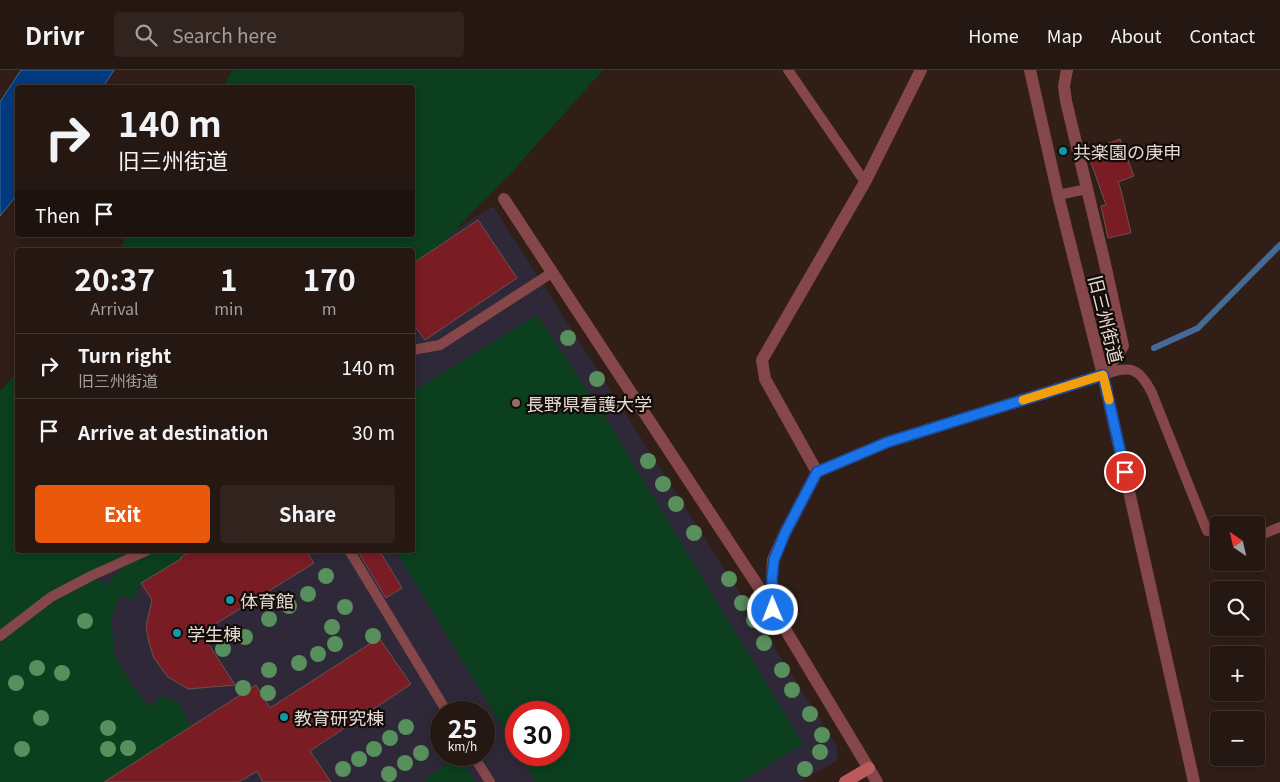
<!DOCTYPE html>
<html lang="en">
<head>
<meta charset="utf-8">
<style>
  :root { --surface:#251711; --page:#31241f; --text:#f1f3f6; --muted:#a39f9f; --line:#423631; --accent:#ea580c }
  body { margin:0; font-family:Georgia,"Noto Sans JP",serif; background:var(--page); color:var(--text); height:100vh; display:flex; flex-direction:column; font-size:19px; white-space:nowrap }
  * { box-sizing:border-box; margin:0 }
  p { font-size:16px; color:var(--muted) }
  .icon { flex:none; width:28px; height:28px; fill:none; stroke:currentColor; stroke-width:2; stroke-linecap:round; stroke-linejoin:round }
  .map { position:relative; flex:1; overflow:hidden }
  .details { position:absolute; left:15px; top:178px; width:400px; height:305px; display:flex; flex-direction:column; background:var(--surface); border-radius:5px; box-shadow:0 2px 12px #0003,0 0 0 1px var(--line) }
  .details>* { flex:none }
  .top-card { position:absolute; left:15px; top:15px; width:400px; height:152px; border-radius:5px; box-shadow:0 2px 12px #0003,0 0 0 1px var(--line); background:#251711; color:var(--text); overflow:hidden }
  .needle { width:32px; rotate:326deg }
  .tools { position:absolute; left:1210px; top:446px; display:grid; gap:10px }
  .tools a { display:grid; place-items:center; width:55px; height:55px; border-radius:5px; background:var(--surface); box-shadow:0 2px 12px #0003,0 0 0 1px var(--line); font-size:25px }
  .speed { position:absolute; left:430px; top:631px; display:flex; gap:10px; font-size:25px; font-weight:700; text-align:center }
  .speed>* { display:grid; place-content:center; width:65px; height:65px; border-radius:50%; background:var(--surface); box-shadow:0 2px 12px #0003,0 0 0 1px var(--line); line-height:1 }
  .speed small { font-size:12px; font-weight:400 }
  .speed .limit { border:8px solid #d22; background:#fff; color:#111 }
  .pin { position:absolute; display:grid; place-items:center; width:42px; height:42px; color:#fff; margin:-21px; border:2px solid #fff; border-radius:50%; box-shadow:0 1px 5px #0007 }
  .me { position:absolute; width:55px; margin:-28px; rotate:359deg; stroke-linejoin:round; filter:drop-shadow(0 0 4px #0008) }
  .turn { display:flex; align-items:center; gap:18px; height:105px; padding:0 20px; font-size:22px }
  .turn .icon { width:65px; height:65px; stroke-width:2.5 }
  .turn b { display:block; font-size:35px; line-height:42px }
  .then { display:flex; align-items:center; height:48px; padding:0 20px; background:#0003; gap:10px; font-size:19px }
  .eta { display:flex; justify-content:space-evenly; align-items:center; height:85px; text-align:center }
  .eta b { font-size:30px; font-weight:700; line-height:35px }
  .cta { display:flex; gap:10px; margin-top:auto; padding:10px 20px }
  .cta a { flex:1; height:58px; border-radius:5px; background:var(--accent); color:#fff; font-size:20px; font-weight:700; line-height:58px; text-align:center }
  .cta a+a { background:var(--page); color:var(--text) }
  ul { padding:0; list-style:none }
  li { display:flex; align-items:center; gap:15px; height:65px; padding:0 20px; border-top:1px solid var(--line) }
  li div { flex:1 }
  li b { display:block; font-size:19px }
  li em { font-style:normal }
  header { display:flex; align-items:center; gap:30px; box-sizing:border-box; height:70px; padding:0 25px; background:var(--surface); border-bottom:1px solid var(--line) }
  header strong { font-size:24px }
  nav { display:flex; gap:28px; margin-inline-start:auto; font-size:18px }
  .search { width:350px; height:45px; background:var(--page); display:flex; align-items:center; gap:12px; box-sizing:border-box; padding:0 18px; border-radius:5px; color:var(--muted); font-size:19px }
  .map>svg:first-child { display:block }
  .education { fill:#2e2838; fill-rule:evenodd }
  .green { fill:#0b3f1e }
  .water { fill:#003b7f; stroke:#456a98 }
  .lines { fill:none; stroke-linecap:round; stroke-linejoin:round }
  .stream { stroke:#456a98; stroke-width:6 }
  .building { fill:#7a1c24; stroke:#6a5251 }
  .lane { stroke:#854749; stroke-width:10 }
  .street { stroke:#854749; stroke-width:12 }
  .secondary { stroke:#bc595d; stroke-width:12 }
  .tree { fill:#578f5d }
  .route-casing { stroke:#114b97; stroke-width:12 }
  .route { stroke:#1a73e8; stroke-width:9 }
  .slow { stroke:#f59e0b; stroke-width:9 }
  .culture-dot { fill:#0f9aa8; stroke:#130b08; stroke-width:2 }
  .education-dot { fill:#8d6e63; stroke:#130b08; stroke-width:2 }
  .labels { text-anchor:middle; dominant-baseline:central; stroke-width:4.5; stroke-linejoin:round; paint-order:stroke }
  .poi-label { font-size:18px; fill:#e5d9d3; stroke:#130b08; text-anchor:start }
  .street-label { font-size:18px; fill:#e5d9d3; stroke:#130b08 }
</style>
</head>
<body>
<header>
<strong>Drivr</strong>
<div class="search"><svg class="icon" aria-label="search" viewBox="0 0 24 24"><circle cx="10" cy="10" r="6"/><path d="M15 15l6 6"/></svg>Search here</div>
<nav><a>Home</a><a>Map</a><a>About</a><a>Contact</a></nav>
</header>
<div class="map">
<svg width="1280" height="712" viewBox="0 0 1280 712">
  <rect width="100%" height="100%" fill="#311f17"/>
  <!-- education -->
  <path class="education" d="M493 136 836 674 838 684 836 691 800 712H0L65 480H412L413 186ZM441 642H484V685H441ZM516 642H559V685H516Z"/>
  <!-- green -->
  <g class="green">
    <path d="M233 0H603L511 103 413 203 412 180H119L128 165H412V18L222 17Z"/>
    <path d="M537 245 605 347 803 674 740 712H536L520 685H559V642H516V679L395 480H412L413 321Z"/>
    <path d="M17 303 18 480H131L91 506 106 515 140 480H192V508L162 500 141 513 134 531 121 524 111 549 115 587 132 615 149 637 163 625 180 634 191 657 104 712H0V321Z"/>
    <path d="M459 686 475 712H426L425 709Z"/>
  </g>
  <!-- water -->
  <path class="water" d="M21 0H114L103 17 18 18 17 125 0 146V32Z"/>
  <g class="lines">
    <!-- stream -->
    <path class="stream" d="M1154 278 1198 258 1280 175"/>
  </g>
  <!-- building -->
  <g class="building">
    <path d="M1120 69 1134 106 1118 112 1121 120 1131 163 1108 168 1101 136 1106 135 1087 81Z"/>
    <path d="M478 150 517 208 425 270 412 252V194Z"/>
    <path d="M192 480H306L314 493 209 558 211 561 202 564 235 615 188 619 168 607 154 588 149 573 146 557 152 530 141 513 181 489 180 488Z"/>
    <path d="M357 480H379L402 518 386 528Z"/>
    <path d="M379 568 411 614 310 681 331 712H263L257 701 239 712H104L256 615 270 638Z"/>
  </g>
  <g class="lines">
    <!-- lane -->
    <g class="lane">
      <path d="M788 0 865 112"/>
      <path d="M1058 125 1087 119"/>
      <path d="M412 280 440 275 553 202"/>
      <path d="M1103 305C1130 295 1139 297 1152 323L1207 461 1219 463"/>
      <path d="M1256 467 1280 457"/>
      <path d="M349 480 447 642"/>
      <path d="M0 566 51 527 91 506 148 480"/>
      <path d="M473 685 490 712"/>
    </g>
    <!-- street -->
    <g class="street">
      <path d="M1030 0 1058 125 1103 305 1194 712"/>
      <path d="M504 129 773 539"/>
      <path d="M817 402 765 309 762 290 865 112 921 0"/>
      <path d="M877 712 773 539 772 508 773 490 785 463 817 402 888 372 1103 305 1123 276 1105 194 1066 31 1064 16 1067 0"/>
    </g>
    <!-- secondary -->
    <path class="secondary" d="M845 712 869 698"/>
  </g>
  <!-- trees -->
  <g class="tree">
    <circle cx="568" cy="268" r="8"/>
    <circle cx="597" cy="309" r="8"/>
    <circle cx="611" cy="334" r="8"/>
    <circle cx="648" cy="391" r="8"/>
    <circle cx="663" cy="414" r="8"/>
    <circle cx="676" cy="434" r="8"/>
    <circle cx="694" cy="463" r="8"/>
    <circle cx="326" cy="506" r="8"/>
    <circle cx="729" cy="509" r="8"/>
    <circle cx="308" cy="524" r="8"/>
    <circle cx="742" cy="533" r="8"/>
    <circle cx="289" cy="536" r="8"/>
    <circle cx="345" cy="537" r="8"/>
    <circle cx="269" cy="549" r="8"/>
    <circle cx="754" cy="550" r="8"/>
    <circle cx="85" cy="551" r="8"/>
    <circle cx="332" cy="557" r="8"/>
    <circle cx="373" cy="566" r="8"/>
    <circle cx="245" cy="567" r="8"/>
    <circle cx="764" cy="573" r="8"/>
    <circle cx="335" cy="574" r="8"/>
    <circle cx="223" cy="579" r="8"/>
    <circle cx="318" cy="584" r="8"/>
    <circle cx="299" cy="593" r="8"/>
    <circle cx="37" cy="598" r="8"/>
    <circle cx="269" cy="600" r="8"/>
    <circle cx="782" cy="600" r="8"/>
    <circle cx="62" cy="603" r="8"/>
    <circle cx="16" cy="613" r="8"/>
    <circle cx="243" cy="618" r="8"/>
    <circle cx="792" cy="620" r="8"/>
    <circle cx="268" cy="623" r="8"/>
    <circle cx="810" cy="644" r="8"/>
    <circle cx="41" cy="648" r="8"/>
    <circle cx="406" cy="657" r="8"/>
    <circle cx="108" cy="658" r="8"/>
    <circle cx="822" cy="665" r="8"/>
    <circle cx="390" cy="668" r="8"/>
    <circle cx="128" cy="678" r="8"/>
    <circle cx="22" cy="679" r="8"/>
    <circle cx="108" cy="679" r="8"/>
    <circle cx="374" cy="679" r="8"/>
    <circle cx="820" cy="682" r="8"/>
    <circle cx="421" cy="683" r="8"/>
    <circle cx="359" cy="689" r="8"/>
    <circle cx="405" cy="693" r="8"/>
    <circle cx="343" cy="699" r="8"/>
    <circle cx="805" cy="699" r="8"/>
    <circle cx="389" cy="704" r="8"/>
  </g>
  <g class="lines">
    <defs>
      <path id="route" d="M773 540 772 508 774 490 785 463 817 402 888 372 1103 305 1125 402"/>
    </defs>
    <!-- route casing -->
    <use href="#route" class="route-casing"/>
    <!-- route -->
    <use href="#route" class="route"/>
    <!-- slow -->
    <path class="slow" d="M1023 330 1103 305 1109 330"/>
  </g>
  <!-- markers -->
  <g class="culture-dot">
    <circle cx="1063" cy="81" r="5"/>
    <circle cx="230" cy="530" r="5"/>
    <circle cx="177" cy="563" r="5"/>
    <circle cx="284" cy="647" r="5"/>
  </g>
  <circle class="education-dot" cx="516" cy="333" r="5"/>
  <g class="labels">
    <!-- poi labels -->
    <g class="poi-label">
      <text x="1073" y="81">共楽園の庚申</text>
      <text x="526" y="333">長野県看護大学</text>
      <text x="240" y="530">体育館</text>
      <text x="187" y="563">学生棟</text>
      <text x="294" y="647">教育研究棟</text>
    </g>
    <!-- street labels -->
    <g class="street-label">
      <text transform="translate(1107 249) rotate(76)">旧三州街道</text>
    </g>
  </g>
</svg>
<div class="tools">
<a><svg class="needle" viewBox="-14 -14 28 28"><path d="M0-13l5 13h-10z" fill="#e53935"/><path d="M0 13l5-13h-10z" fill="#a39f9f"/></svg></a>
<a><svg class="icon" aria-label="search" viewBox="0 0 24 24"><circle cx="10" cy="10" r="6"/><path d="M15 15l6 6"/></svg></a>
<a>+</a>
<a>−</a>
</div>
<div class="speed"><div>25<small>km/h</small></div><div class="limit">30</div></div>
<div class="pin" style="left:1125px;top:402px;background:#d93025"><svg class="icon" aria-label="arrive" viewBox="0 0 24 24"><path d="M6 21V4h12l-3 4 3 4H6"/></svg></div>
<svg class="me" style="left:773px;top:540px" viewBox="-20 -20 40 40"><circle r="17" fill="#1a73e8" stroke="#fff" stroke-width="3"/><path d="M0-11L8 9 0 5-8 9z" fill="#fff"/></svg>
<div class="top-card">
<div class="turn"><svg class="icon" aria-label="right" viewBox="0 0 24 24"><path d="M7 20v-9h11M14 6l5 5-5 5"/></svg><div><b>140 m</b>旧三州街道</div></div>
<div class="then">Then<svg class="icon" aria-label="arrive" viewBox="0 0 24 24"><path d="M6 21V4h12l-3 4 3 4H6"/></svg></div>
</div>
<section class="details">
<div class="eta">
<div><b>20:37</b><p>Arrival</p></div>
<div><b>1</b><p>min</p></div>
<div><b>170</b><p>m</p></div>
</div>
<ul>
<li><svg class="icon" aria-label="right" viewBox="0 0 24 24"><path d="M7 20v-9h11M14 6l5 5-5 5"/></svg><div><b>Turn right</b><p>旧三州街道</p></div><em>140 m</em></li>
<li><svg class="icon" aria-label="arrive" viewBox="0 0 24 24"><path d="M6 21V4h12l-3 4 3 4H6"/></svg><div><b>Arrive at destination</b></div><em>30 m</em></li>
</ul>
<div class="cta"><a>Exit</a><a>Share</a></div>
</section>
</div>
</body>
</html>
